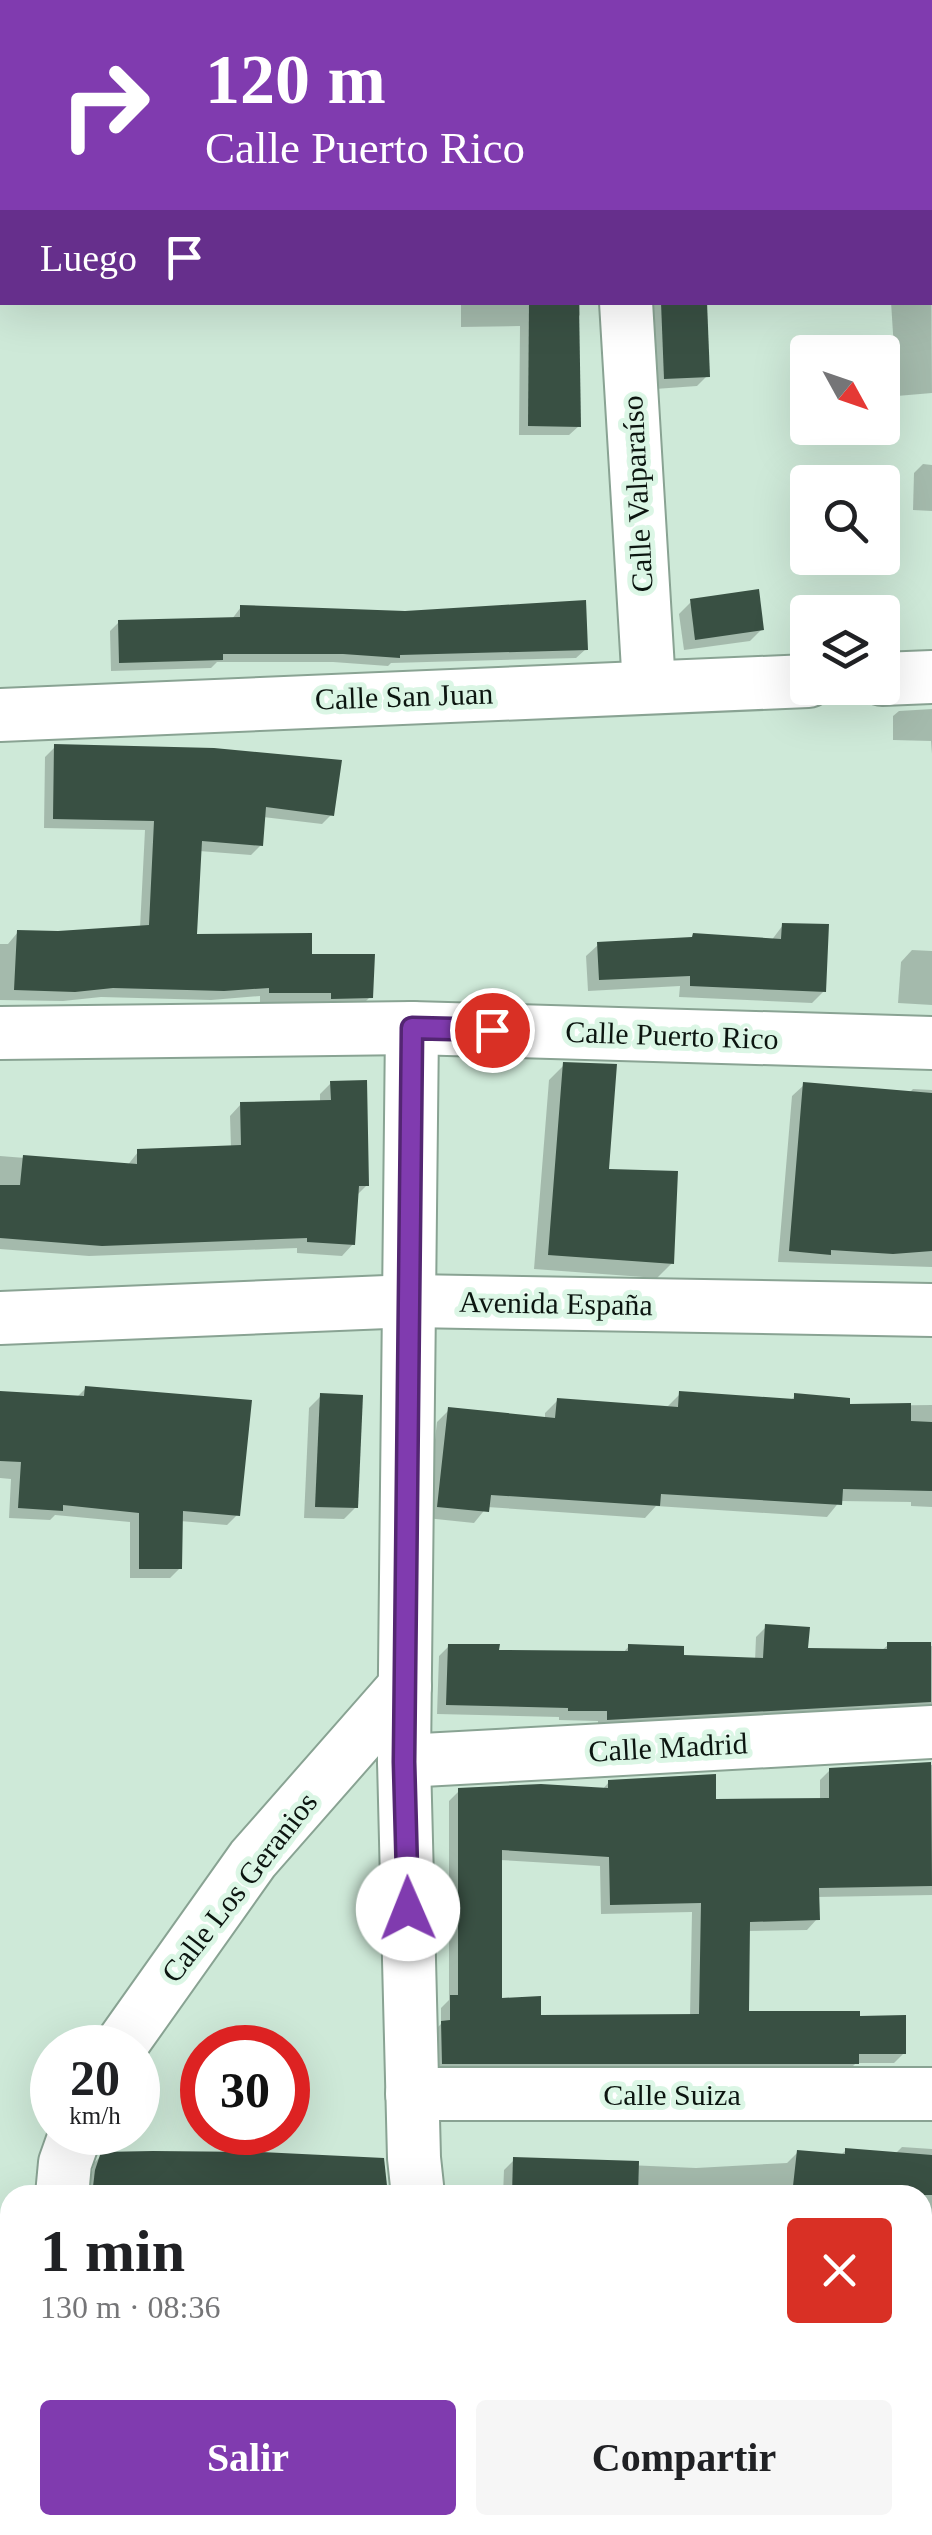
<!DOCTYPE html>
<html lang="es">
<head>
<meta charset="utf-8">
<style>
  :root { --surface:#fff; --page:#f6f6f6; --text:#202124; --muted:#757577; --accent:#803baf }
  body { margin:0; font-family:"Times New Roman",serif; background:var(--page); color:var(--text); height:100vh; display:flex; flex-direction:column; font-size:38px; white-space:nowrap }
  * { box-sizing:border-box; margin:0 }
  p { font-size:32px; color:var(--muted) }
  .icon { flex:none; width:55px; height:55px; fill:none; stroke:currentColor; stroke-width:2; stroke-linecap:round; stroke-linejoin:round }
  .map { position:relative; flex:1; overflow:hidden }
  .drawer { position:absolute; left:0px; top:2185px; width:932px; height:350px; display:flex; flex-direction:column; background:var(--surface); border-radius:30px 30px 0 0; box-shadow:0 10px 40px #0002 }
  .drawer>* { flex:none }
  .guide { position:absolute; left:0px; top:0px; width:932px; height:305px; box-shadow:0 10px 40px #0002; background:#803baf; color:#fff; overflow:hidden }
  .needle { width:65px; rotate:130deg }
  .controls { position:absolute; left:790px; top:335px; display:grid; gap:20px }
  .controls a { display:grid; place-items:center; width:110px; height:110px; border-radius:10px; background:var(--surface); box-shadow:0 10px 40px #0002; font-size:50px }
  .speed { position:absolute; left:30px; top:2025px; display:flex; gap:20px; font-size:50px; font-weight:700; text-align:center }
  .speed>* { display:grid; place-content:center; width:130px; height:130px; border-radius:50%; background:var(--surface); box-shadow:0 10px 40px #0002; line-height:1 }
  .speed small { font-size:25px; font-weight:400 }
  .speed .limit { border:15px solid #d22; background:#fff; color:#111 }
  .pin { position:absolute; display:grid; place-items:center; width:85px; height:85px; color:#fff; margin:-42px; border:5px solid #fff; border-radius:50%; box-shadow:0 2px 10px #0007 }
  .me { position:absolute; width:110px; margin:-55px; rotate:359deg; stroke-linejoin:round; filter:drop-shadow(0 0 8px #0008) }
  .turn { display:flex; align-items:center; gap:35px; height:210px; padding:0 40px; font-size:45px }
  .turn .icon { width:130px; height:130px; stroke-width:2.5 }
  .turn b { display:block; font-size:70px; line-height:85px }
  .then { display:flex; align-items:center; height:95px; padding:0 40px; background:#0003; gap:20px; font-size:38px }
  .round { display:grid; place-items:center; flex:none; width:105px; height:105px; border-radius:10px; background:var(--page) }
  .head { display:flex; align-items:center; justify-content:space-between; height:170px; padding:0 40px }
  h1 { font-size:60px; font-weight:700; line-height:75px }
  .button { display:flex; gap:20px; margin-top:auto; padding:20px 40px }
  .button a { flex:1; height:115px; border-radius:10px; background:var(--accent); color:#fff; font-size:40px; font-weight:700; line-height:115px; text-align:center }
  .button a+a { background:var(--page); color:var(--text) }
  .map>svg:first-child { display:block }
  .shadow { fill:#0003; fill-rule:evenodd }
  .building { fill:#395043; fill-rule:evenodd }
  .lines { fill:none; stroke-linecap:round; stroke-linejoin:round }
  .minor-casing { stroke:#89a393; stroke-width:56 }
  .minor { stroke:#fff; stroke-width:52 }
  .route-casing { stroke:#532672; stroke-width:25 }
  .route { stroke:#803baf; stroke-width:18 }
  .labels { text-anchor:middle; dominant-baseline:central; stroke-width:10; stroke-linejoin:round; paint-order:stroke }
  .street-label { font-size:30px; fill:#0c1510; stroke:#dbf6e5 }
</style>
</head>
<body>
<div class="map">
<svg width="932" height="2535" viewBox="0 0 932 2535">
  <rect width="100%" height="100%" fill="#cee9d8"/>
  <!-- shadow -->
  <g class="shadow">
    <path d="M0 0H130L2 2 0 26Z"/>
    <path d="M226 0H382L380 2Z"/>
    <path d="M930 67 932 393 897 396 891 302H930Z"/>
    <rect x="0" y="115" width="2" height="107"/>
    <path d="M461 302H580V315L576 319 579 426 569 435H519L520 326 461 327Z"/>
    <path d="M651 302H704L707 376 697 386 655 389Z"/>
    <path d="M923 464 932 465V511L913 510 914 473Z"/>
    <path d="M691 602 762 629 750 641 684 650 679 614Z"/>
    <path d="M241 607 586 649 576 658 391 663 388 666 333 662H217L211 668 111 671 110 631 119 622 232 619Z"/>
    <path d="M932 709V754L931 741 893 740V716L899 711Z"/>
    <path d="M55 747 332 814 322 824 263 817 261 845 251 855 199 851 195 937 309 957 370 997 360 1007 322 1008V1002H260V996L211 1000 101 997 63 1001 0 1000V944H8L18 932 58 934 140 928 145 830 44 828 45 757Z"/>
    <path d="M783 925 824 991 812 1003 679 997 680 986 588 991 586 956 598 945 771 941Z"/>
    <path d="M912 950 932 951V1005L898 1003 901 962Z"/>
    <path d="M564 1065 606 1172 672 1263 657 1278 534 1269 549 1080Z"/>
    <path d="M331 1083 367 1185 356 1196 353 1244 342 1256 297 1253V1248L89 1256 0 1249V1156L127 1166 138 1152 231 1148 230 1116 241 1104 320 1103V1094Z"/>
    <path d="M804 1085 908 1094 913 1089 932 1090V1267L778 1262 792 1096Z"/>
    <path d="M86 1388 237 1515 227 1525 180 1521V1568L170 1578H130V1522L55 1515 50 1520 9 1518 11 1479 0 1478V1394L76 1398Z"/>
    <path d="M680 1394 790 1401 795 1396 847 1406 932 1405V1507L911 1506V1502L840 1501 827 1517 656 1506 645 1518 487 1507 474 1523 426 1518 437 1422 449 1410 545 1420V1413L557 1401 668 1406Z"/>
    <path d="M321 1396 356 1507 344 1519 304 1518 309 1408Z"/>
    <path d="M766 1627 806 1650 881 1651 888 1645 932 1646V1714L598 1729V1721L559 1720V1717L437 1714 439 1656 449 1646 497 1652 622 1654 629 1646 682 1658 755 1661 756 1637Z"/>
    <path d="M932 1765V1895L817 1897V1919L807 1930 747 1931 746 2014 904 2053 894 2063H856L846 2073H432V2033L441 2024V2008L449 2000V1801L459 1791 602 1790 609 1782 713 1801 820 1800V1780L830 1770ZM500 1860 600 1866 601 1914 692 1912 690 2016 538 2018 500 2000Z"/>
    <path d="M902 2147 932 2149V2234L924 2243 922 2195H503L504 2170 514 2160 696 2168 787 2163 798 2152 840 2156 846 2150 895 2154Z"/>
    <path d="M102 2155 384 2195H87L94 2163Z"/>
    <path d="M159 2525H338L337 2535H158Z"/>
  </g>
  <!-- building -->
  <g class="building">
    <path d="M529 302H579L581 427 528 426Z"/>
    <path d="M661 302H707L710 377 664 379Z"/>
    <path d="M759 589 764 630 695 640 690 599Z"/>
    <path d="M586 600 588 650 400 655V658L343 654H223V660L119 663 118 620 240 617V605L405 611Z"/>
    <path d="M54 744 214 748 342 760 334 816 266 807 263 846 202 841 197 934 312 933V954H375L373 998 331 999V993H269V988L224 991 113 988 75 992 14 990 17 930 58 931 149 925 154 821 53 819Z"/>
    <path d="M782 923 829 924 826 992 690 986V976L599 980 597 942 692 937 693 933 781 939Z"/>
    <path d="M563 1062 617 1064 609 1169 678 1171 674 1264 548 1255Z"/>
    <path d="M367 1080 369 1186H359L355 1245 307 1242V1238L102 1246 0 1238V1185H20L23 1155 137 1164V1149L241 1145 240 1102 331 1100 330 1081Z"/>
    <path d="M803 1082 932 1093V1251L893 1254 831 1250V1255L789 1251Z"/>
    <path d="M85 1386 252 1400 240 1516 183 1511 182 1569H139V1513L63 1505V1511L18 1508 21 1462 0 1461V1391L84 1396Z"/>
    <path d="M679 1391 794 1399V1393L850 1398V1404L911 1403V1421L932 1422V1491L843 1489 842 1505 661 1494 660 1506 491 1495 489 1512 437 1507 448 1407 555 1418 557 1398 678 1407Z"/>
    <path d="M320 1393 363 1395 358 1508 315 1507Z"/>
    <path d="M765 1624 810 1627 808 1648 887 1649V1642H931V1702L607 1720V1711H568V1708L446 1705 448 1644H500L499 1650 628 1651V1644L684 1646V1655L763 1658Z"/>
    <path d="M931 1762 932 1886 819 1888 820 1920 750 1922 749 2011H860V2016L906 2015V2054H859V2064H442L441 2021 450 2020V1995H458V1788L541 1784 608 1788V1780L716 1774V1799L829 1798V1768ZM502 1850 609 1857 610 1905 701 1903 699 2014 541 2015V1996L502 1998Z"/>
    <path d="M845 2148 932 2155V2195H792L797 2150 845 2154Z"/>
    <path d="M153 2151 261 2152 384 2158 388 2195H92L95 2170 101 2152Z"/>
    <path d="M513 2157 639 2161 638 2195H512Z"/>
  </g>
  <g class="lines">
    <defs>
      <g id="minor">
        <path d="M182 0V2"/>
        <path d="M606 0V2"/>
        <path d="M930 16H932"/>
        <path d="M0 75H2"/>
        <path d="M626 302 649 686"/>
        <path d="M882 679 932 677"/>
        <path d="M0 715 808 681"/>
        <path d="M412 1028 404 1761 414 2158 418 2195"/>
        <path d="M0 1033 412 1028 932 1043"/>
        <path d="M0 1318 411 1301 932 1310"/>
        <path d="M404 1761 932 1732"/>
        <path d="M119 2048 253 1859 405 1686"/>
        <path d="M412 2094H932"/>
        <path d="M62 2195 65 2163 76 2132"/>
        <path d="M66 2525 68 2535"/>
        <path d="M503 2525 504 2535"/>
      </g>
    </defs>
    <!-- minor casing -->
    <use href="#minor" class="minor-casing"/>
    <!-- minor -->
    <use href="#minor" class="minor"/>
  </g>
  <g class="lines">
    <defs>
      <path id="route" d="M408 1909 404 1762 412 1028 492 1030"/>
    </defs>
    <!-- route casing -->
    <use href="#route" class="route-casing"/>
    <!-- route -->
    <use href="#route" class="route"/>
  </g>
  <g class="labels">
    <!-- street labels -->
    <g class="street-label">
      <text transform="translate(637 494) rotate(-93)">Calle Valparaíso</text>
      <text transform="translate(404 696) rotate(-2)">Calle San Juan</text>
      <text transform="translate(672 1035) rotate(2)">Calle Puerto Rico</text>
      <text transform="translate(556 1303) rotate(1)">Avenida España</text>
      <text transform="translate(668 1747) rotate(-3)">Calle Madrid</text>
      <text transform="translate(239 1887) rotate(-52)">Calle Los Geranios</text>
      <text x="672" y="2094">Calle Suiza</text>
    </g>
  </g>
</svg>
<div class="controls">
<a><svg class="needle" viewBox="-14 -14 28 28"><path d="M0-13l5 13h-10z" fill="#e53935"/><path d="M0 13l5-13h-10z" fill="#757577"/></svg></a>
<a><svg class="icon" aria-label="search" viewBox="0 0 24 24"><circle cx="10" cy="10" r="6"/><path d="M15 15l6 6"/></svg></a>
<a><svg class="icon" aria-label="layers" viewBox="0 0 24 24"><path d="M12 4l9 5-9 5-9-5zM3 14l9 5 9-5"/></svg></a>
</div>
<div class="speed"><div>20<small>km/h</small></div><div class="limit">30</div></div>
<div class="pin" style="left:492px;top:1030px;background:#d93025"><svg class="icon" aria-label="arrive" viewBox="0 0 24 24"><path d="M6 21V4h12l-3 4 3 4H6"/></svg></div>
<svg class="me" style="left:408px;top:1909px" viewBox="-20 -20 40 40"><circle r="19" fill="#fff"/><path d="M0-13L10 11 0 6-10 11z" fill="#803baf"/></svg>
<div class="guide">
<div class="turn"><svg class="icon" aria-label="right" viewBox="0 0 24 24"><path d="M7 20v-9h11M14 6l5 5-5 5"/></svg><div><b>120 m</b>Calle Puerto Rico</div></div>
<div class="then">Luego<svg class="icon" aria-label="arrive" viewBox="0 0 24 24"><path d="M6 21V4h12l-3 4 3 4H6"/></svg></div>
</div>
<section class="drawer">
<div class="head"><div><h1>1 min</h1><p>130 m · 08:36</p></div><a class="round" style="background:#d93025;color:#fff"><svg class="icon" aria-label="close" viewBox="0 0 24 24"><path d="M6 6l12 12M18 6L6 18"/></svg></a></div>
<div class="button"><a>Salir</a><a>Compartir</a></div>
</section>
</div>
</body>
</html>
